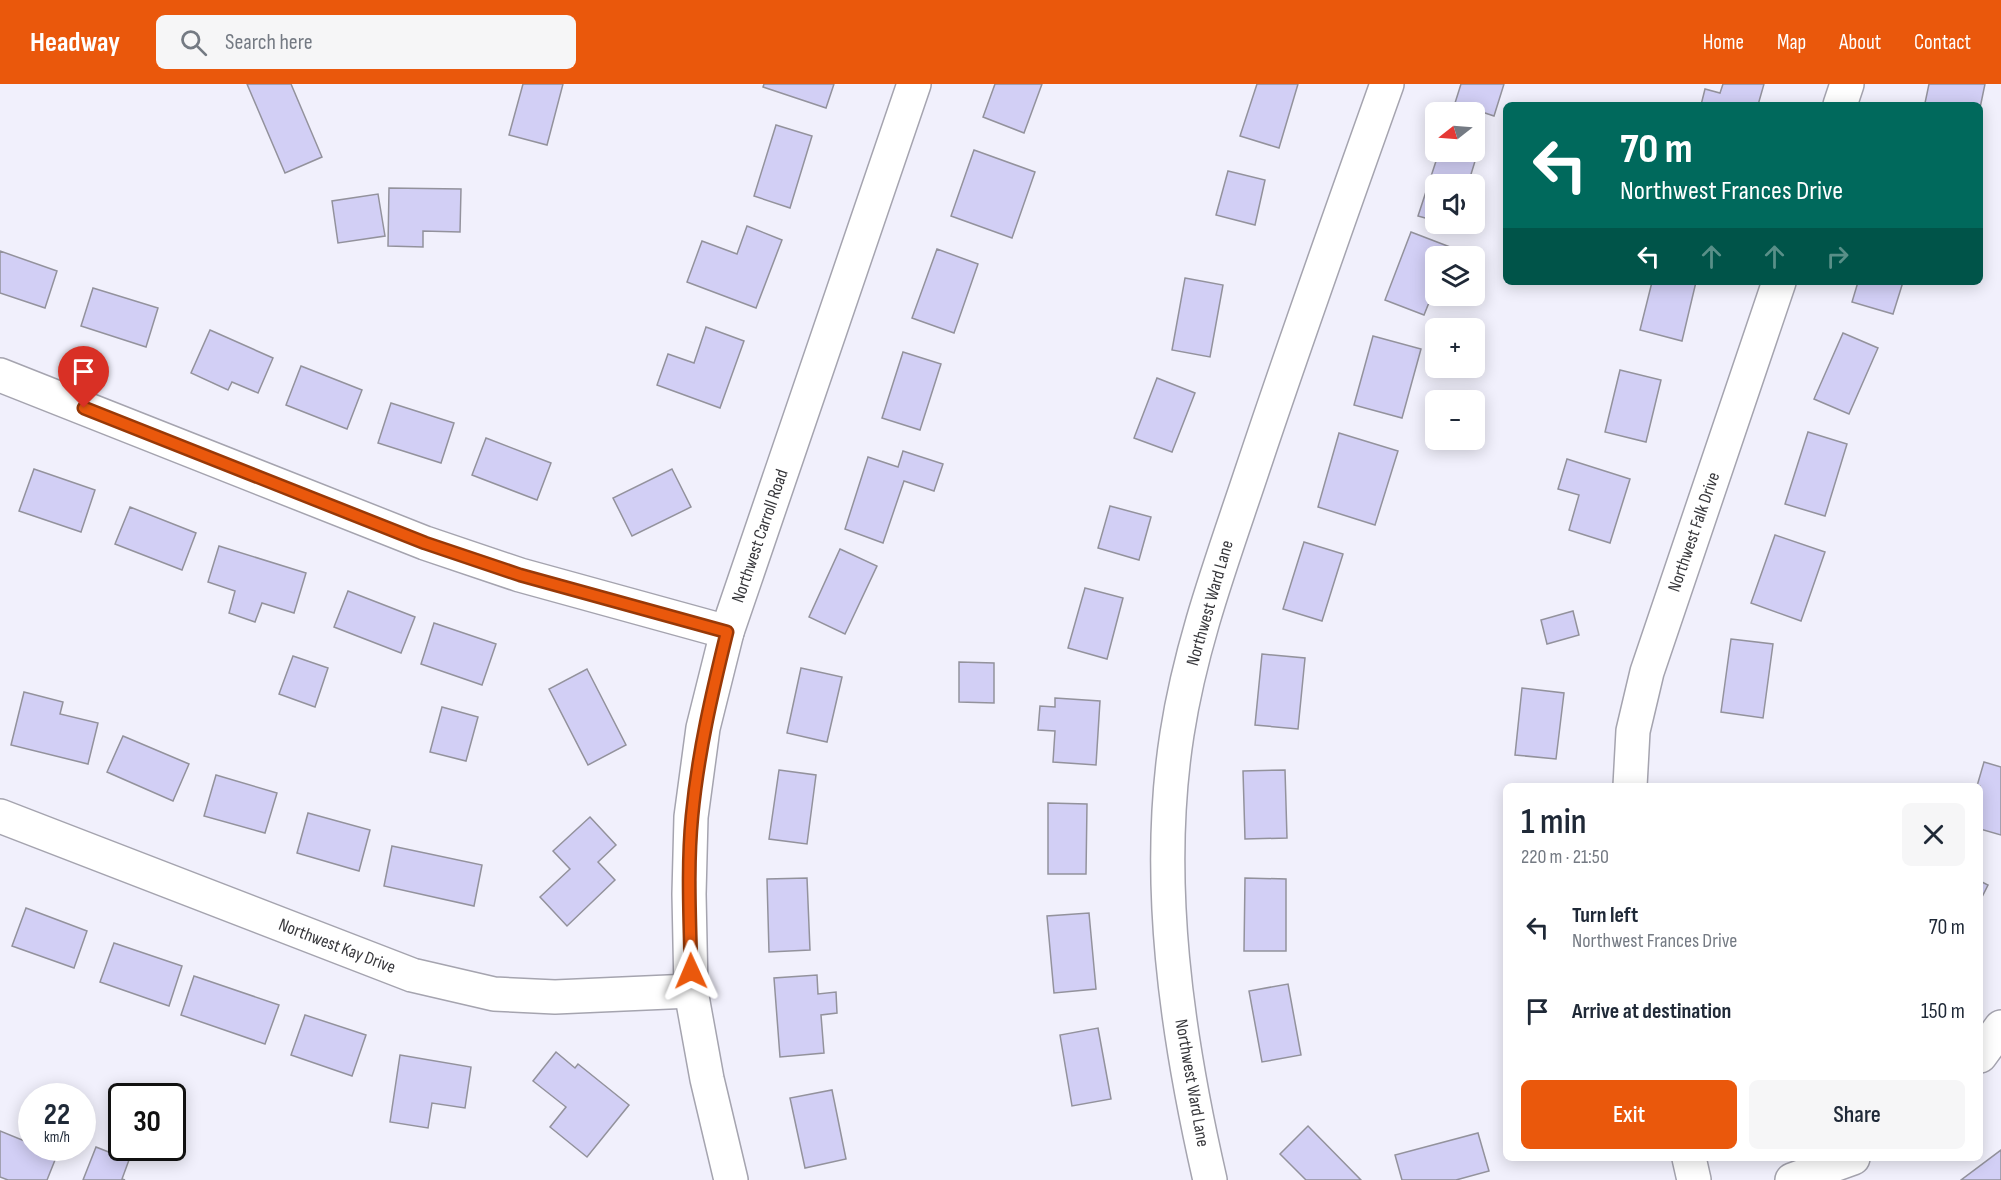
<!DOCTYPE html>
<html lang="en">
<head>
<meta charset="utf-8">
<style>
  :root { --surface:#fff; --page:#f6f6f7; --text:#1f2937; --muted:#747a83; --accent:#ea580c }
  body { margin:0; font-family:"Sofia Sans Condensed",sans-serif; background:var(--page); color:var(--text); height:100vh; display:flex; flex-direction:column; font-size:22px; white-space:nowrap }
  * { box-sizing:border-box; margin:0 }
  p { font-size:20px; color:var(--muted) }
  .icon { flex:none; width:33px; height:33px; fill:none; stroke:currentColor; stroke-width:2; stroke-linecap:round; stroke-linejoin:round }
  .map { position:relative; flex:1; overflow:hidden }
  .drawer { position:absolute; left:1503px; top:699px; width:480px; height:378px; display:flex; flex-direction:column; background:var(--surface); border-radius:9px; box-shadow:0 3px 15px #0003 }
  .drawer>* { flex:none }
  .banner { position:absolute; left:1503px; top:18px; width:480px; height:183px; border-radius:9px; box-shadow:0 3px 15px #0003; background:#00695c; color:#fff; overflow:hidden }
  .needle { width:39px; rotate:253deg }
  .fabs { position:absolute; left:1425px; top:18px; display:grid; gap:12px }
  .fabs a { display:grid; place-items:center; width:60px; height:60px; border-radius:9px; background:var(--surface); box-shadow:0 3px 15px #0003; font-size:30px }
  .speed { position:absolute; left:18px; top:999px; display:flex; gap:12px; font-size:30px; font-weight:700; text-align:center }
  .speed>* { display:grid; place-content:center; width:78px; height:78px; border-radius:50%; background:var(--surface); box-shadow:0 3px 15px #0003; line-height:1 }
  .speed small { font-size:15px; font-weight:400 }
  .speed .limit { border:3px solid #111; border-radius:9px; background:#fff; color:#111 }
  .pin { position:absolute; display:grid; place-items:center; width:51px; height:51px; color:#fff; margin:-62px -26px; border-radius:50% 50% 50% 0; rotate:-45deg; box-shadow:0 0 6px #0007 }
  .pin .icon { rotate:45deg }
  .me { position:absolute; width:66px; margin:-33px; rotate:359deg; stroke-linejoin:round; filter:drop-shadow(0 0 4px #0008) }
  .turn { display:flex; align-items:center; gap:21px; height:126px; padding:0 18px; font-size:27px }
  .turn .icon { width:78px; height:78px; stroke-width:2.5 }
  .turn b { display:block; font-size:42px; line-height:51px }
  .lanes { display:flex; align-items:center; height:57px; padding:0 18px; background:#0003; justify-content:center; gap:30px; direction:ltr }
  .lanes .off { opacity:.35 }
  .round { display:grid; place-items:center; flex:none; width:63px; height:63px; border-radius:9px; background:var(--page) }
  .overview { display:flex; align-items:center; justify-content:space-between; height:102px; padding:0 18px }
  h1 { font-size:36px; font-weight:600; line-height:45px }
  .primary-button { display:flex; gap:12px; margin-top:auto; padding:12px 18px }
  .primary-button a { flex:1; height:69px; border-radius:9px; background:var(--accent); color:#fff; font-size:24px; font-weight:600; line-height:69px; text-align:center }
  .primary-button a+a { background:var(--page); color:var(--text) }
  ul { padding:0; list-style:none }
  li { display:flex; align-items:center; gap:18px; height:84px; padding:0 18px }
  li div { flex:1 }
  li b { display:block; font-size:22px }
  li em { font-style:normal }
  header { display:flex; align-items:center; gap:36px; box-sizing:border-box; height:84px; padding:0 30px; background:var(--accent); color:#fff }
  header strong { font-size:28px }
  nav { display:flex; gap:33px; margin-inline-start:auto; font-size:21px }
  .search { width:420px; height:54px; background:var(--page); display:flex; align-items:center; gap:15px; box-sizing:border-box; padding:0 21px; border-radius:9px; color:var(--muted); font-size:22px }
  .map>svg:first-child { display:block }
  .building { fill:#d2cff5; stroke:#93929c; stroke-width:1.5 }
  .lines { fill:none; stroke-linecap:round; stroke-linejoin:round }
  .minor-casing { stroke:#a5a4af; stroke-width:36 }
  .minor { stroke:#fff; stroke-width:33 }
  .route-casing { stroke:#983908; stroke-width:15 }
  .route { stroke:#ea580c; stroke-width:10 }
  .labels { text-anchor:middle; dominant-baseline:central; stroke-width:6; stroke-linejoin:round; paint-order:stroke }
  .street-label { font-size:18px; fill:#37373b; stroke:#fff }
</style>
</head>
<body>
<header>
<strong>Headway</strong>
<div class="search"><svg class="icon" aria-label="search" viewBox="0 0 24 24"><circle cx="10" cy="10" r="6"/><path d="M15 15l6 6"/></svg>Search here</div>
<nav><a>Home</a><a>Map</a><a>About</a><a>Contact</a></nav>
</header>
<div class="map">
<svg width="2001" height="1096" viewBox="0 0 2001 1096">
  <rect width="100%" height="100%" fill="#f1f0fc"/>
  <!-- building -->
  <g class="building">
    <path d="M247 0H291L322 73 285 89Z"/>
    <path d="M523 0H563L547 61 509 51Z"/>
    <path d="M764 0H834L826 24 763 3Z"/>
    <path d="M995 0H1042L1024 49 983 33Z"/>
    <path d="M1257 0H1298L1279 64 1240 52Z"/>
    <path d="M1461 0H1504L1494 32 1455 19Z"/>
    <path d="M1723 0H1764L1758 21H1701L1705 5 1720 9Z"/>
    <path d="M1929 0H1985L1980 24V21L1925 19Z"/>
    <path d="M776 41 812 52 790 124 754 112Z"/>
    <path d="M1474 59 1480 61 1468 100H1436V137L1418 132 1439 68H1474Z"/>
    <path d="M974 66 1035 88 1012 154 951 132Z"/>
    <path d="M1228 87 1265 96 1255 141 1216 131Z"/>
    <path d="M389 104 461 105 460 148 423 147V163L388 162Z"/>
    <path d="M378 110 385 152 338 159 332 117Z"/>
    <path d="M747 142 782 156 756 224 687 198 702 157 737 170Z"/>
    <path d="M1411 148 1450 163 1446 172H1436V201L1424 231 1385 216Z"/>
    <path d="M937 165 978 180 954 249 912 234Z"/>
    <path d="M0 167 57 187 45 224 0 209Z"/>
    <path d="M1185 194 1223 201 1210 273 1172 266Z"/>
    <path d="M1652 198H1696L1682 257 1640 246Z"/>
    <path d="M1858 198H1903L1893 230 1852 218Z"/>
    <path d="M93 204 158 224 146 263 81 242Z"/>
    <path d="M706 243 744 257 720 324 657 301 668 270 694 279Z"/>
    <path d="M210 246 273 274 258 309 232 298 228 306 191 289Z"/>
    <path d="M1843 249 1878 264 1849 330 1814 315Z"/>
    <path d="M1373 252 1421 265 1402 334 1354 321Z"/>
    <path d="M903 268 941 280 920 346 882 334Z"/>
    <path d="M301 282 362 306 347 345 286 321Z"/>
    <path d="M1620 286 1661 296 1646 358 1605 348Z"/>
    <path d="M1157 294 1195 309 1172 368 1134 354Z"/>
    <path d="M391 319 454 339 441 379 378 359Z"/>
    <path d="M1808 348 1847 360 1825 432 1785 420Z"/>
    <path d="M1339 349 1398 367 1375 441 1318 423Z"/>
    <path d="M486 354 551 379 537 416 472 391Z"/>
    <path d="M903 367 943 380 934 407 904 397 883 459 845 445 868 373 898 383Z"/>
    <path d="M1567 375 1630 395 1610 459 1569 446 1579 411 1558 405Z"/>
    <path d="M34 385 95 406 81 448 19 427Z"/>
    <path d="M672 385 691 423 632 452 613 414Z"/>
    <path d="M1110 422 1151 433 1139 476 1098 464Z"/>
    <path d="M130 423 196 449 182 486 115 460Z"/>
    <path d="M1775 451 1825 468 1801 537 1751 519Z"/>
    <path d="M1304 458 1343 470 1322 537 1283 525Z"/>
    <path d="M219 462 306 489 294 529 262 519 255 538 229 529 235 507 208 498Z"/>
    <path d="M840 465 877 482 845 550 809 533Z"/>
    <path d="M1085 504 1123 514 1107 575 1068 564Z"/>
    <path d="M348 507 415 533 401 569 334 543Z"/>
    <path d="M1573 527 1579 551 1547 560 1541 536Z"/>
    <path d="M434 539 496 560 482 601 421 580Z"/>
    <path d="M1731 555 1773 560 1763 634 1721 628Z"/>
    <path d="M1262 570 1305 574 1298 645 1255 641Z"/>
    <path d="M293 572 328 584 315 623 279 610Z"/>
    <path d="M959 578 994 579V619L959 618Z"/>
    <path d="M801 584 842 593 827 658 787 649Z"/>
    <path d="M587 585 626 661 588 681 549 605Z"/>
    <path d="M1522 604 1564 609 1556 675 1515 671Z"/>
    <path d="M24 608 63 618 60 630 98 639 88 680 11 661Z"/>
    <path d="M1055 614 1100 617 1096 681 1053 678 1055 647 1038 646 1040 622 1055 623Z"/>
    <path d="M442 623 478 633 466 677 430 668Z"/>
    <path d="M123 652 189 680 173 717 107 688Z"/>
    <path d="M1984 678 2001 683V751L1980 745V702H1977Z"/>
    <path d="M779 686 816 691 807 760 769 755Z"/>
    <path d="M1285 686 1287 754 1245 755 1243 687Z"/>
    <path d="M216 691 277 709 265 749 204 732Z"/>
    <path d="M1048 719 1087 720 1086 790H1048Z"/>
    <path d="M308 729 370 746 359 787 297 769Z"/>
    <path d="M590 733 616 761 598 778 615 796 567 842 540 813 570 785 553 767Z"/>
    <path d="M392 762 482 781 474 822 384 802Z"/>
    <path d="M807 794 810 866 769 868 767 795Z"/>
    <path d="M1245 794 1286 795V867H1244Z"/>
    <path d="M1980 797 1988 801 1980 817Z"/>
    <path d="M26 824 87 847 74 884 12 862Z"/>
    <path d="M1089 829 1096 905 1054 909 1047 832Z"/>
    <path d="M114 859 182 882 169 922 100 898Z"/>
    <path d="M817 891 818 910 836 908 837 929 821 931 824 969 780 973 774 894Z"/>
    <path d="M194 892 279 921 265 960 181 931Z"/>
    <path d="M1288 900 1301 971 1262 978 1249 907Z"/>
    <path d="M305 931 366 951 352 992 291 971Z"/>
    <path d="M1098 944 1111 1015 1072 1022 1060 951Z"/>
    <path d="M556 968 575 984 578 980 629 1021 587 1073 550 1043 566 1023 533 997Z"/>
    <path d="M400 971 471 983 465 1024 432 1019 428 1044 390 1038Z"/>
    <path d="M832 1006 846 1075 805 1084 790 1014Z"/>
    <path d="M1308 1042 1361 1096H1306L1280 1070Z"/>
    <path d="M0 1047 32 1060V1064L57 1071 47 1096H8L0 1093Z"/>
    <path d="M1478 1049 1489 1087 1456 1096H1402L1395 1071Z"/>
    <path d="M96 1063 129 1076 122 1095 125 1096H83Z"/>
    <path d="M2001 1066V1096H1961Z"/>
  </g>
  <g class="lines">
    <defs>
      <g id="minor">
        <path d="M1840 21 1847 0"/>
        <path d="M0 291 425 459 520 491 727 548"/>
        <path d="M1630 702 1633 647 1647 588 1779 198"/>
        <path d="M0 732 412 891 494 910 555 913 691 907"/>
        <path d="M1980 972 2001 943"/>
        <path d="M1689 1074 1694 1096"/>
        <path d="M731 1096 707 995 691 907 689 810 691 733 703 644 727 548 914 0"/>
        <path d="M1210 1096C1177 952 1154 797 1177 650 1191 559 1223 474 1252 387 1295 258 1341 129 1387 0"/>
        <path d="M1792 1096 1853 1074"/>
      </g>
    </defs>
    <!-- minor casing -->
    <use href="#minor" class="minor-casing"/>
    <!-- minor -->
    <use href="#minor" class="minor"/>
  </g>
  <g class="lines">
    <defs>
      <path id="route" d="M84 324 425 459 520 491 727 548C712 609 698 669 692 732 687 783 690 836 691 887"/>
    </defs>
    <!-- route casing -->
    <use href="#route" class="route-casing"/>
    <!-- route -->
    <use href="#route" class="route"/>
  </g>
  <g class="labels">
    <!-- street labels -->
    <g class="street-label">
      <text transform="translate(1694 448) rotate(-71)">Northwest Falk Drive</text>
      <text transform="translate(760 452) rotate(-71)">Northwest Carroll Road</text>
      <text transform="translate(1210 519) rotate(-74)">Northwest Ward Lane</text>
      <text transform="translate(337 862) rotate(21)">Northwest Kay Drive</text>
      <text transform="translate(1192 999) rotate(80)">Northwest Ward Lane</text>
    </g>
  </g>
</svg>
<div class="fabs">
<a><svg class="needle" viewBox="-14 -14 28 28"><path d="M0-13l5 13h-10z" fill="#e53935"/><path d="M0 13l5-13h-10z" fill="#747a83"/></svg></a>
<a><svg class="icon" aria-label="sound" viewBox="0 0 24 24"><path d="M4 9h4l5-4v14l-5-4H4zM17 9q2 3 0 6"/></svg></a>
<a><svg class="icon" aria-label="layers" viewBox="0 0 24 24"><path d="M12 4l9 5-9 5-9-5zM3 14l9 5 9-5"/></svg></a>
<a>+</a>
<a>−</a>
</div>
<div class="speed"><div>22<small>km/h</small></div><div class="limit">30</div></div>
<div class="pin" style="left:84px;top:324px;background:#d93025"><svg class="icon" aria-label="arrive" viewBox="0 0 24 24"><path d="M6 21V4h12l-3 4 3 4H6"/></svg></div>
<svg class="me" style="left:691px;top:887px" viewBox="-20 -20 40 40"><path d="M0-17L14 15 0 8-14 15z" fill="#ea580c" stroke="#fff" stroke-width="4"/></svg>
<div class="banner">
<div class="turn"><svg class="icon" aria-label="left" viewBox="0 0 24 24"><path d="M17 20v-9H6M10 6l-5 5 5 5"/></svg><div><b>70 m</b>Northwest Frances Drive</div></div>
<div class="lanes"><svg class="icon" aria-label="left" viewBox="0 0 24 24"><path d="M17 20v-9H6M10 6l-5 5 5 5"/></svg><svg class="icon off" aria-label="ahead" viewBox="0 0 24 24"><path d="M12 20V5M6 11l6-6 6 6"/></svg><svg class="icon off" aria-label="ahead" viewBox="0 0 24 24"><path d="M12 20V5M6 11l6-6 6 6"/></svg><svg class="icon off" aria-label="right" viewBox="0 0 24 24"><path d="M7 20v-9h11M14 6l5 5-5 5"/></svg></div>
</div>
<section class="drawer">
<div class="overview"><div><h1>1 min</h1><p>220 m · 21:50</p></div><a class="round"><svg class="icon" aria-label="close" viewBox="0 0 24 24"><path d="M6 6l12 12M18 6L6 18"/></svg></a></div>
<ul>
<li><svg class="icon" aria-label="left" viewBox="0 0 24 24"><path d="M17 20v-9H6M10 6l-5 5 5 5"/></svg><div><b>Turn left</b><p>Northwest Frances Drive</p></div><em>70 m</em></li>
<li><svg class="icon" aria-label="arrive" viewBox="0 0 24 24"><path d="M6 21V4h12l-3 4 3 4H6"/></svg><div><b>Arrive at destination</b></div><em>150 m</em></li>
</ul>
<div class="primary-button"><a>Exit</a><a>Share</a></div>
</section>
</div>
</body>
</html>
